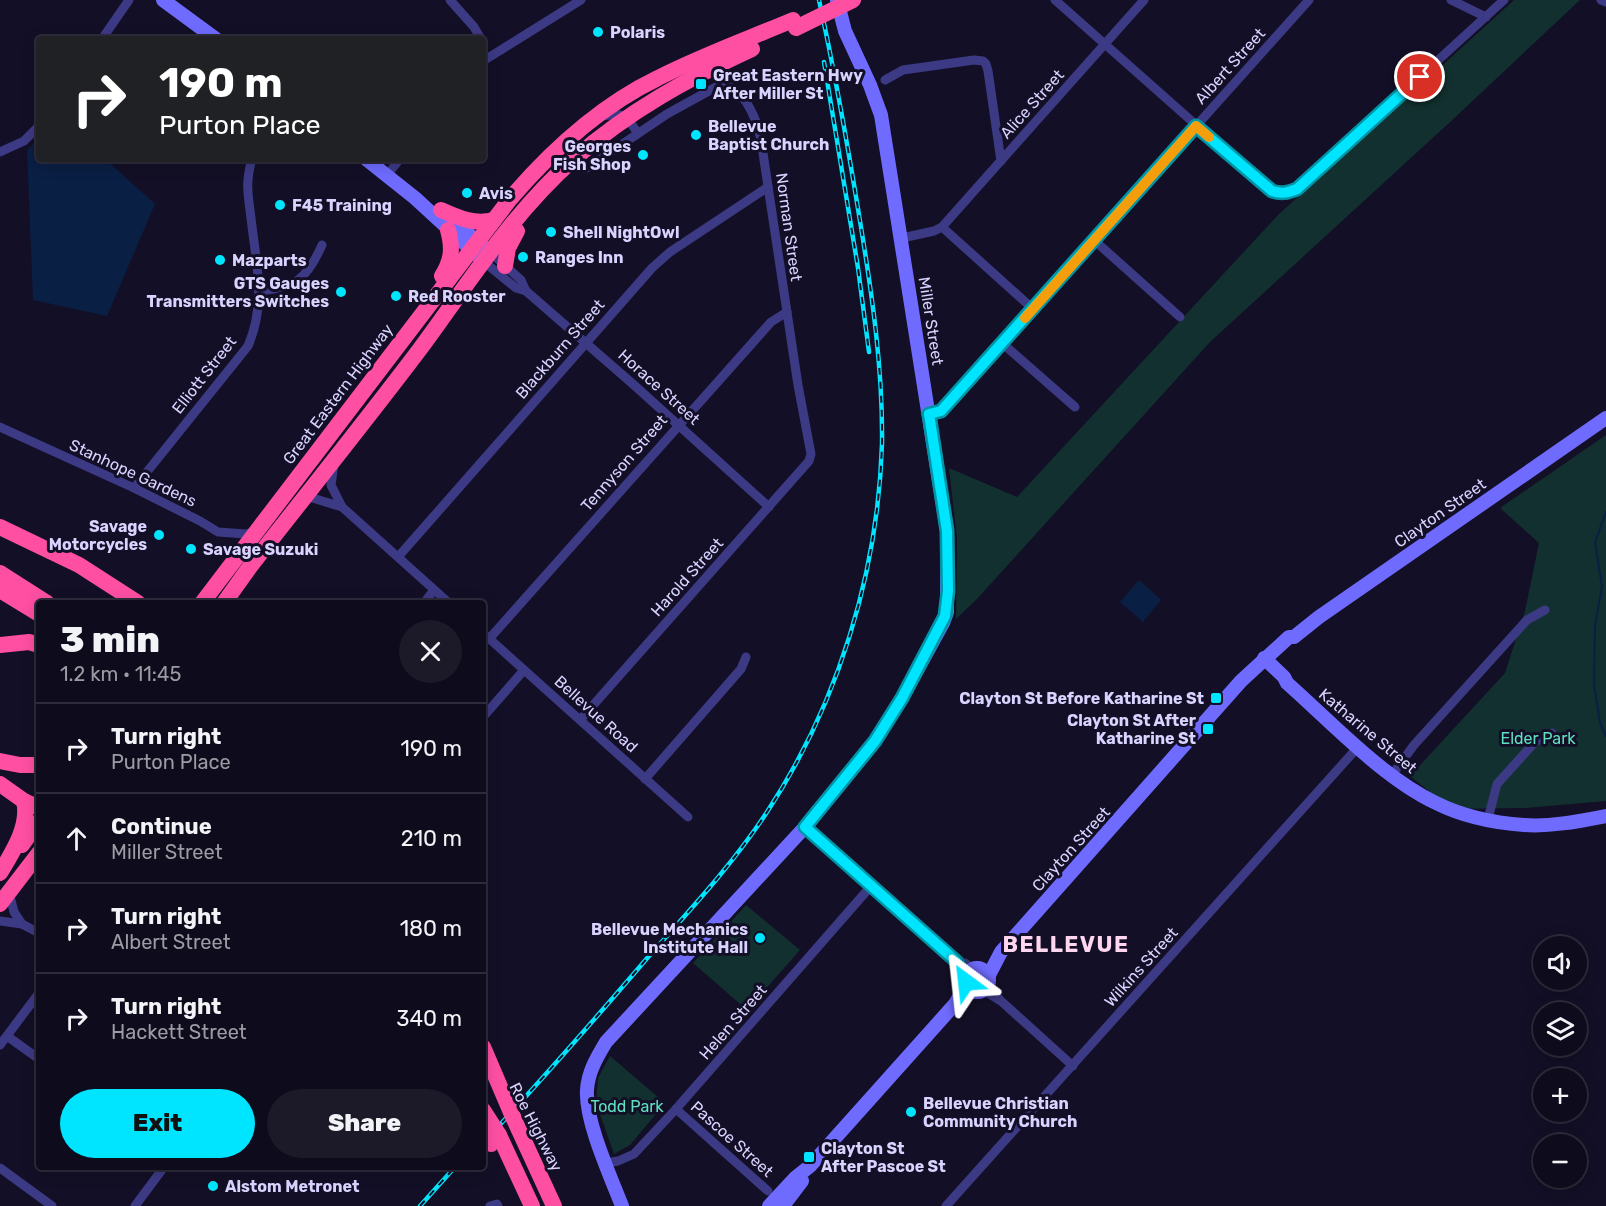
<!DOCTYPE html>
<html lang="en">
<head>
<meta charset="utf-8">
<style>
  :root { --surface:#0e0b1c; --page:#1c1929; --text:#f1f3f6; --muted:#9b9ba3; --line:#2e2b3b; --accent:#00e5ff }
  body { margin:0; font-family:Rubik,sans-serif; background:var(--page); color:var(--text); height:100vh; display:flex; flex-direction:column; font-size:22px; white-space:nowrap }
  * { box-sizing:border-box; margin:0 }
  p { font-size:20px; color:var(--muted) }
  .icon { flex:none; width:33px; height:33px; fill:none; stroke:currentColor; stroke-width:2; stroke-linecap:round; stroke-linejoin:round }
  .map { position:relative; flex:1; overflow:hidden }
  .drawer { position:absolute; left:36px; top:600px; width:450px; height:570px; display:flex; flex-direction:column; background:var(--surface); border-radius:6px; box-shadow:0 3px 15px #0003,0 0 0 2px var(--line) }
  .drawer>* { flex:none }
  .hud { position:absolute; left:36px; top:36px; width:450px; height:126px; border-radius:6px; box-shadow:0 3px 15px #0003,0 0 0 2px var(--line); background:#202124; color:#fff; overflow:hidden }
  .controls { position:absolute; left:1533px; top:936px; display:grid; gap:12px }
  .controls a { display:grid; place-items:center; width:54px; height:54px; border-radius:50%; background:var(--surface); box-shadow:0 3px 15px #0003,0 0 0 2px var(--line); font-size:30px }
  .pin { position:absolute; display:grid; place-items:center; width:51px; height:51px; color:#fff; margin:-26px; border:3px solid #fff; border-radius:50%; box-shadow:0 2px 6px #0007 }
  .me { position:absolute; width:66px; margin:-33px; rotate:330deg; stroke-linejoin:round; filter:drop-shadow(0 0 4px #0008) }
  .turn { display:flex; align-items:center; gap:21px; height:126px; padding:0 24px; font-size:27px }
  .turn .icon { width:78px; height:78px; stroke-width:2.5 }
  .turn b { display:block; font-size:42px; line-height:51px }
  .round { display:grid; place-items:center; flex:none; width:63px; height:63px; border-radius:32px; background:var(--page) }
  .overview { display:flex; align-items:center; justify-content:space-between; height:102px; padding:0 24px }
  h1 { font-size:36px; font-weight:800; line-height:45px }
  .primary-button { display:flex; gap:12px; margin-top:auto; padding:12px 24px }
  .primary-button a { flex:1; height:69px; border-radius:36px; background:var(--accent); color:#111; font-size:24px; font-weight:800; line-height:69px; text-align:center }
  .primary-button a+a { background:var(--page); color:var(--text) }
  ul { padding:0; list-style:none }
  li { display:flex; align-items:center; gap:18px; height:90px; padding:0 24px; border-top:2px solid var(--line) }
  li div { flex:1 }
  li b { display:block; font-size:22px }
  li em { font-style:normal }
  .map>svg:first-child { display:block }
  .green { fill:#12302f }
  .water { fill:#0a1f44 }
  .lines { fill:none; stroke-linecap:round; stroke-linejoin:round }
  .stream { stroke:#0a1f44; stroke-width:2 }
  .street { stroke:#3d3a85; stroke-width:9 }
  .secondary { stroke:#6f6bff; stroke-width:14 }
  .highway { stroke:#ff4fa3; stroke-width:16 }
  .rail-casing { stroke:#00e5ff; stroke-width:4.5 }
  .rail { stroke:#130f26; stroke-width:2; stroke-dasharray:7; stroke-linecap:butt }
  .highway-bridge { stroke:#ff4fa3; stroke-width:16 }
  .route-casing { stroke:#0095a6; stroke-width:15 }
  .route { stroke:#00e5ff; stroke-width:10 }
  .slow { stroke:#f59e0b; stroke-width:10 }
  .poi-dot { fill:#00e5ff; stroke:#130f26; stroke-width:2 }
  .labels { text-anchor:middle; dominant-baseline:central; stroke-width:6; stroke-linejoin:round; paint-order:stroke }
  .poi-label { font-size:16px; font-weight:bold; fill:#d9d4ff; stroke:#130f26; text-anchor:start }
  .street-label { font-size:16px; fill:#d9d4ff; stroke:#130f26 }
  .park-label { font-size:16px; fill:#5fe0c0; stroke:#130f26 }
  .district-label { font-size:22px; font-weight:bold; letter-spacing:1.5px; fill:#ffd6f0; stroke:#130f26 }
</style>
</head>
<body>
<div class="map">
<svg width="1606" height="1206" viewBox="0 0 1606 1206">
  <rect width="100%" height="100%" fill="#130f26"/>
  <!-- green -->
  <g class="green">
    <path d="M1514 0H1580L1449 123 1210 342 976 600 956 619 957 539 949 468 1017 497 1278 215Z"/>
    <path d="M1606 435V801L1525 808 1451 809 1410 776 1505 673 1525 611 1539 543 1500 508Z"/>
    <path d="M746 905 800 950 747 1010 693 963Z"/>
    <path d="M610 1056 665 1103 630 1145 614 1154 596 1103 598 1078Z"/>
  </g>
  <!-- water -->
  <g class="water">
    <path d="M39 139V159H105L155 204 107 316 33 300 27 150Z"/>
    <path d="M1139 580 1161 600 1143 622 1120 602Z"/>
  </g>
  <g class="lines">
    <!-- stream -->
    <path class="stream" d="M1606 512 1595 542 1602 587 1595 625 1594 684 1600 723 1606 736"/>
    <!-- street -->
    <g class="street">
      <path d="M450 0 474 27 481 39"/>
      <path d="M1055 0 1265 186 1279 194 1288 193 1297 189 1504 0"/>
      <path d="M1451 0 1486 17"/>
      <path d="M1601 0 1606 2"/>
      <path d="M102 39 129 0"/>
      <path d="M483 61 581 0"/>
      <path d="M885 80 903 70 974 60 983 61 986 64 988 71 1001 161"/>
      <path d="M601 116C624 113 624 113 637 132"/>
      <path d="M0 152 24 141 39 126"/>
      <path d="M573 160 584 168H587L667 114 716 87C742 79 757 120 761 140L798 385 811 454 809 461 580 720"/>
      <path d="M387 175 400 159"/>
      <path d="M942 227 1033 309"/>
      <path d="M902 238 934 231 942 227 1144 0"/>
      <path d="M1095 241 1180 317"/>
      <path d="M490 252 521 280 526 291 634 385 769 507"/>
      <path d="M483 261 516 288 526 291"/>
      <path d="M259 291C295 288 307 279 322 245"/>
      <path d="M1002 343 1075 407"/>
      <path d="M929 414 941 411 1309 0"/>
      <path d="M0 427 134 488 200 521 218 532 246 534 255 532"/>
      <path d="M334 464 331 485 342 507"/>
      <path d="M134 488 248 346C267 302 256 264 251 218 248 194 245 183 252 159"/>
      <path d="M306 496 342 507 449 603"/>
      <path d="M398 557 652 268 670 252 768 187"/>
      <path d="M424 603 434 590"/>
      <path d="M483 633 688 817"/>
      <path d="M489 639 771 322 787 312"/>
      <path d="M483 717 524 670"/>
      <path d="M1392 775 1414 745 1527 620 1545 610"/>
      <path d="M645 779 741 669 746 657"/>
      <path d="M1488 819 1497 784 1535 742 1552 733"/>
      <path d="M805 827 957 962 959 969 966 975"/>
      <path d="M9 892 14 912 22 924"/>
      <path d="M0 921 22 924 39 933"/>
      <path d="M957 962 965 963 972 969"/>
      <path d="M988 985 1001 1001 1073 1066"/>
      <path d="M983 990 999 1000"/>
      <path d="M7 1036 39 1059"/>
      <path d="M0 1045 39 993"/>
      <path d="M676 1109 768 1191"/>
      <path d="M606 1163 618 1161 634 1154 676 1109 871 886"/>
      <path d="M0 1168 52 1206"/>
      <path d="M135 1206 164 1167"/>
      <path d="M490 1206 497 1204 498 1206"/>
      <path d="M946 1206 1358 747"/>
    </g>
    <!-- secondary -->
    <g class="secondary">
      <path d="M163 0 216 39"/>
      <path d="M366 159 415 198 478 256"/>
      <path d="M446 215 484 247"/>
      <path d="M1264 658 1284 677 1287 683C1331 722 1383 778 1436 803 1462 816 1495 823 1524 825 1551 827 1580 821 1606 816"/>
      <circle cx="977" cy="980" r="12"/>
      <path d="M989 975 1001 952 1241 681 1289 637H1294L1319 617 1606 418"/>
      <path d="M622 1206C610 1175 585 1121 587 1090 588 1072 597 1057 606 1042L805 827 875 741 902 698 943 623 947 612V531L881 115 870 85 845 31 837 0"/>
      <path d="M769 1206 795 1178 810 1166 955 1004 966 984"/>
      <path d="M783 1206 802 1181"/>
    </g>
    <!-- highway -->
    <g class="highway">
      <path d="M441 210C459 218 474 225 494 220"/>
      <path d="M505 266 508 248 517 231"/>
      <path d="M442 276C452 260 453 248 448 230"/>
      <path d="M0 527 79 565 138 603"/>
      <path d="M0 573 47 603"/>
      <path d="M0 590 39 614"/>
      <path d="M202 603 510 199C551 151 600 106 658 78 701 56 748 39 793 20"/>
      <path d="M224 603 249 568C306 495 364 423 420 349 468 284 513 212 575 158 629 111 687 79 752 49"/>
      <path d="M0 645 29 642 39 645"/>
      <path d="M0 761 20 765H39"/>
      <path d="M0 784 24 801 39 808"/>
      <path d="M22 845 39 821"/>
      <path d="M0 873C12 853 30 826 24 801"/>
      <path d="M0 904 39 853"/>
      <path d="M513 1117 554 1206"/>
      <path d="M499 1135 532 1206"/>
    </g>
    <defs>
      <g id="rail">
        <path d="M824 62 858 268 869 352"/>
        <path d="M483 1143C540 1082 595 1019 649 956 690 910 733 864 767 812 838 704 878 573 882 444 883 369 872 294 860 221 848 147 835 73 819 0"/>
        <path d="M420 1206 455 1167"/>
      </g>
    </defs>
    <!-- rail casing -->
    <use href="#rail" class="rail-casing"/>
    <!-- rail -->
    <use href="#rail" class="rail"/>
    <!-- highway-bridge -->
    <g class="highway-bridge">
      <path d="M796 28 853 0"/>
      <path d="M483 1047 513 1117"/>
      <path d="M483 1110 499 1135"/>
      <path d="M483 1132 491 1144"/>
    </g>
  </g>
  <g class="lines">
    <defs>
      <path id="route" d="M966 982V975L960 969 957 962 805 827 875 741 902 698 945 616 948 591 947 531 929 414 941 411 1196 126 1272 191C1281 194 1287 193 1297 189L1420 77"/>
    </defs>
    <!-- route casing -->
    <use href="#route" class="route-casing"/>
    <!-- route -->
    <use href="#route" class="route"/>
    <!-- slow -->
    <path class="slow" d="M1025 318 1196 126 1209 137"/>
  </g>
  <!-- markers -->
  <g class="poi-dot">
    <circle cx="598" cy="32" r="6"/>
    <rect x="695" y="78" width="12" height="12" rx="3"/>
    <circle cx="696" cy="135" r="6"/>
    <circle cx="643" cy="155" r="6"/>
    <circle cx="467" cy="193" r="6"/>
    <circle cx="280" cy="205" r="6"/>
    <circle cx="551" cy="232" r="6"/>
    <circle cx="523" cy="257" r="6"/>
    <circle cx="220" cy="260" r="6"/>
    <circle cx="341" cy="292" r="6"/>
    <circle cx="396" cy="296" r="6"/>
    <circle cx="159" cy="535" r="6"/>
    <circle cx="191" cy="549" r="6"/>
    <rect x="1210" y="692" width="12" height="12" rx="3"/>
    <rect x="1202" y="723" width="12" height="12" rx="3"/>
    <circle cx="760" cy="938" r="6"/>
    <circle cx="911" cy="1112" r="6"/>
    <rect x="803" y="1151" width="12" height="12" rx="3"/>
    <circle cx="213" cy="1186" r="6"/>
  </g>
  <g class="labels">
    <!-- poi labels -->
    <g class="poi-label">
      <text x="610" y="32">Polaris</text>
      <text x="713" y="75">Great Eastern Hwy<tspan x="713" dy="18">After Miller St</tspan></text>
      <text x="708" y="126">Bellevue<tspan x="708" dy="18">Baptist Church</tspan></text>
      <text x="631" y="146" text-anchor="end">Georges<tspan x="631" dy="18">Fish Shop</tspan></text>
      <text x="479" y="193">Avis</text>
      <text x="292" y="205">F45 Training</text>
      <text x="563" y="232">Shell NightOwl</text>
      <text x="535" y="257">Ranges Inn</text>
      <text x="232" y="260">Mazparts</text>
      <text x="329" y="283" text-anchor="end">GTS Gauges<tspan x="329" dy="18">Transmitters Switches</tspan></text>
      <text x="408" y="296">Red Rooster</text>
      <text x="147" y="526" text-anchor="end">Savage<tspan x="147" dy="18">Motorcycles</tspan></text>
      <text x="203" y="549">Savage Suzuki</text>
      <text x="1204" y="698" text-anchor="end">Clayton St Before Katharine St</text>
      <text x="1196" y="720" text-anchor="end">Clayton St After<tspan x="1196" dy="18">Katharine St</tspan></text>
      <text x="748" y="929" text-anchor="end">Bellevue Mechanics<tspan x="748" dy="18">Institute Hall</tspan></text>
      <text x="923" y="1103">Bellevue Christian<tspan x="923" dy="18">Community Church</tspan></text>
      <text x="821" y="1148">Clayton St<tspan x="821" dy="18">After Pascoe St</tspan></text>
      <text x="225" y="1186">Alstom Metronet</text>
    </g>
    <!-- street labels -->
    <g class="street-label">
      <text transform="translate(1230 66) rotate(-48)">Albert Street</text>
      <text transform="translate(1032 104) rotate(-48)">Alice Street</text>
      <text transform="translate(789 227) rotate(82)">Norman Street</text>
      <text transform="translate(931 321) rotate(81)">Miller Street</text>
      <text transform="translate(560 349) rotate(-49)">Blackburn Street</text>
      <text transform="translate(204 375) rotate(-52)">Elliott Street</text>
      <text transform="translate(659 387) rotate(42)">Horace Street</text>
      <text transform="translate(338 394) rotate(-53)">Great Eastern Highway</text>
      <text transform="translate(624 463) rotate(-49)">Tennyson Street</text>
      <text transform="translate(133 473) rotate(25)">Stanhope Gardens</text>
      <text transform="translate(1440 513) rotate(-35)">Clayton Street</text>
      <text transform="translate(687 577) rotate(-48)">Harold Street</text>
      <text transform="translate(596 714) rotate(42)">Bellevue Road</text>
      <text transform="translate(1368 731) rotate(40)">Katharine Street</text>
      <text transform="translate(1071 849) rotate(-48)">Clayton Street</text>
      <text transform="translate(1141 967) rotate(-48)">Wilkins Street</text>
      <text transform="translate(733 1022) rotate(-49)">Helen Street</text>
      <text transform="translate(536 1127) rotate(63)">Roe Highway</text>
      <text transform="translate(732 1139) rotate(42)">Pascoe Street</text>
    </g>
    <!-- park labels -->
    <g class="park-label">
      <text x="1538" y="738">Elder Park</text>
      <text x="627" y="1106">Todd Park</text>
    </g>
    <!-- district labels -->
    <g class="district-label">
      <text x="1066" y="944">BELLEVUE</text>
    </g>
  </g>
</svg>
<div class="controls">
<a><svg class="icon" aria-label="sound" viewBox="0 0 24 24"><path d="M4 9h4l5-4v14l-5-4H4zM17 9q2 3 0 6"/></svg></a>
<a><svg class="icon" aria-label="layers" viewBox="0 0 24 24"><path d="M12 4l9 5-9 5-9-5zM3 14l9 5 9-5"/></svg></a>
<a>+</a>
<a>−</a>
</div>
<div class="pin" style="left:1420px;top:77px;background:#d93025"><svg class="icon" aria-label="arrive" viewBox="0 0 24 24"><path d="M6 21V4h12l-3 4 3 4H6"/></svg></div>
<svg class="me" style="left:966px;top:982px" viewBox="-20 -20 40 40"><path d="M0-17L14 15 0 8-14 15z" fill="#00e5ff" stroke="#fff" stroke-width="4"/></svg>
<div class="hud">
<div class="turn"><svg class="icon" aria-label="right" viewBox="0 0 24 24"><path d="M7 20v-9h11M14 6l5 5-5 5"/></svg><div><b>190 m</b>Purton Place</div></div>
</div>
<section class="drawer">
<div class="overview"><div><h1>3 min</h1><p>1.2 km · 11:45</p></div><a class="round"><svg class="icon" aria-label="close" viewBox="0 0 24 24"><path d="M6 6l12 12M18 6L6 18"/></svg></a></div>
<ul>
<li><svg class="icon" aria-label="right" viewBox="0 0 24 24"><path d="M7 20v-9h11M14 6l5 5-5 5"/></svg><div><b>Turn right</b><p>Purton Place</p></div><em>190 m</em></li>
<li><svg class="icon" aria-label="ahead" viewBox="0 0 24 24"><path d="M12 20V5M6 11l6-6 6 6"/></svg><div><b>Continue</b><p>Miller Street</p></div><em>210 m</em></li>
<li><svg class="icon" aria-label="right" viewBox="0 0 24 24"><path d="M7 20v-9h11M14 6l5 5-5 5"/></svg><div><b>Turn right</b><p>Albert Street</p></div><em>180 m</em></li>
<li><svg class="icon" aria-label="right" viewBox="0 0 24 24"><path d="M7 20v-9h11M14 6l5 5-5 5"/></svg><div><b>Turn right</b><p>Hackett Street</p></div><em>340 m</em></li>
</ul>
<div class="primary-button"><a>Exit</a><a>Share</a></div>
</section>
</div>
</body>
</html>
